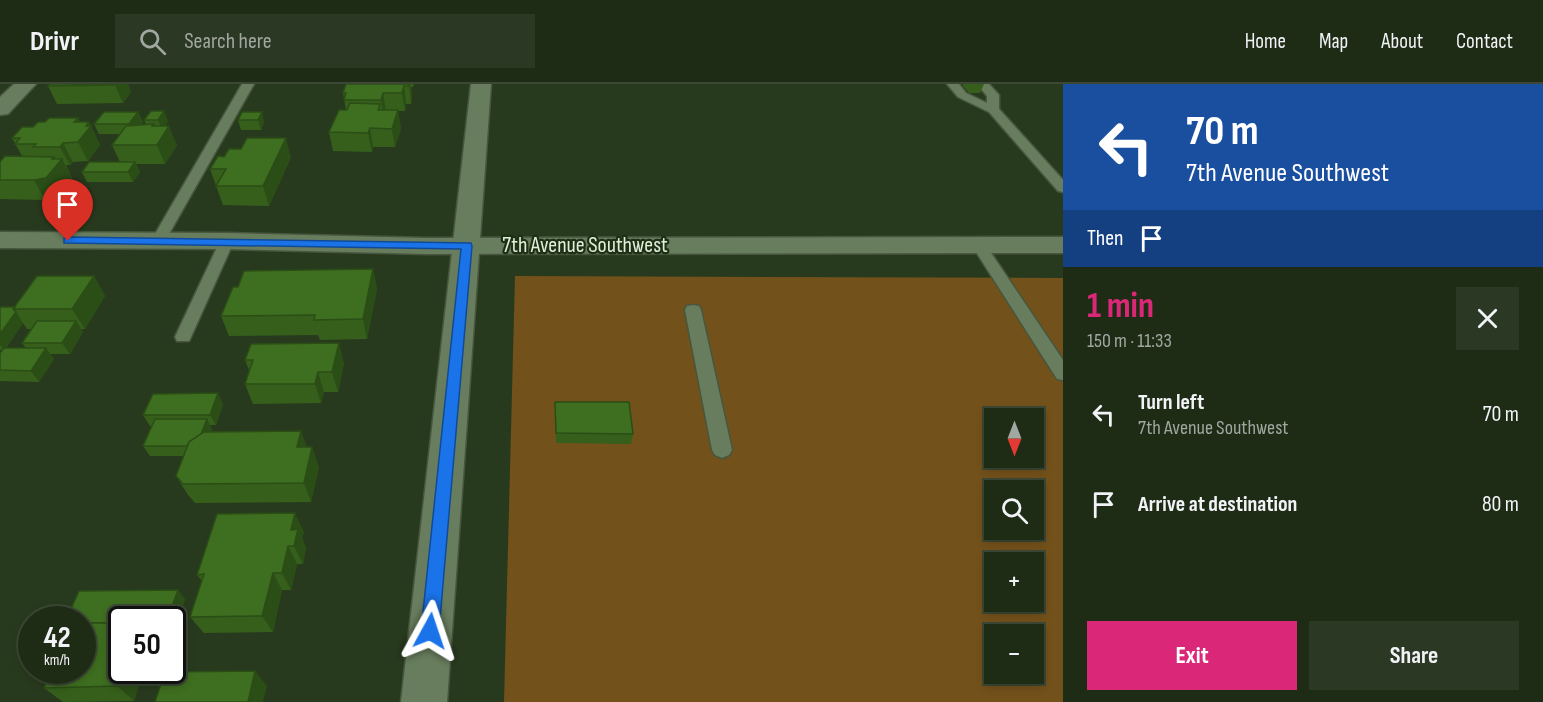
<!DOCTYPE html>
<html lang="en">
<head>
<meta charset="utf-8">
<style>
  :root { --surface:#1e2c16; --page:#2b3823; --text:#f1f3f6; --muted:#a1a7a1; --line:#3c4835; --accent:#db2777 }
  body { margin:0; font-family:"Sofia Sans Condensed",sans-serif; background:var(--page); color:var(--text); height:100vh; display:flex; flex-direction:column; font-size:22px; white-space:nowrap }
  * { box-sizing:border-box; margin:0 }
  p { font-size:20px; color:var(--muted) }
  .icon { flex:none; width:33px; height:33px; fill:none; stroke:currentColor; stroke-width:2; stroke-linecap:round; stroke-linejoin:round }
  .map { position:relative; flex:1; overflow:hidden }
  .panel { display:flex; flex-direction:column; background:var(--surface); width:480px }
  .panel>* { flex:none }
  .hud { background:#1a4fa0; color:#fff; overflow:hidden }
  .needle { width:39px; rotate:180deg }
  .tools { position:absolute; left:984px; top:324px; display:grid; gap:12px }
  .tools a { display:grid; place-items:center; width:60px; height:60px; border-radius:0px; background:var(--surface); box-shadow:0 3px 9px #0003,0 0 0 2px var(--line); font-size:30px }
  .speed { position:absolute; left:18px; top:522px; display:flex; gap:12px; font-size:30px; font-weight:700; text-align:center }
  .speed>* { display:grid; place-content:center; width:78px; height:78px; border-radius:50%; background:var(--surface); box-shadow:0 3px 9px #0003,0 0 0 2px var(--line); line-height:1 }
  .speed small { font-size:15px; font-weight:400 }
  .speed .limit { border:3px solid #111; border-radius:9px; background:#fff; color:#111 }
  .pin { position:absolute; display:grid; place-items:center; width:51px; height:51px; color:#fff; margin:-62px -26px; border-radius:50% 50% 50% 0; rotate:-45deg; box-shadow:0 0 6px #0007 }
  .pin .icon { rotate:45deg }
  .me { position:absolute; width:66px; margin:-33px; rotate:5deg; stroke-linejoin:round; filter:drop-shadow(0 0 4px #0008) }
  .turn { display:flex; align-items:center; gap:21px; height:126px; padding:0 24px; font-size:27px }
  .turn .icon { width:78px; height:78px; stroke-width:2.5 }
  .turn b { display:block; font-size:42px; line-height:51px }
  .then { display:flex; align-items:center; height:57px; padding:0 24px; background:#0003; gap:12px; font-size:22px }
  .round { display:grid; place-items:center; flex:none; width:63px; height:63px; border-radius:0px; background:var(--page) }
  .overview { display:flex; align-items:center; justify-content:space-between; height:102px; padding:0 24px }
  h1 { font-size:36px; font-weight:700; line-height:45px; color:var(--accent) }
  .primary-button { display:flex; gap:12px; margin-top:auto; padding:12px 24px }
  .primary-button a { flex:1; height:69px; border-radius:0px; background:var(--accent); color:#fff; font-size:24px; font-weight:700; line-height:69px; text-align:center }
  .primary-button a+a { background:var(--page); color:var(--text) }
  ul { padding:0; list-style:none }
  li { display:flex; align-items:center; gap:18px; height:90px; padding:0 24px }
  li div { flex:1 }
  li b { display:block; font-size:22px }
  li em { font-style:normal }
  header { display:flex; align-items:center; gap:36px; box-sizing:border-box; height:84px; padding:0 30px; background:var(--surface); border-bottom:2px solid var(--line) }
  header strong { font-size:28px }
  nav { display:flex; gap:33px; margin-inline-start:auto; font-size:21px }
  .search { width:420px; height:54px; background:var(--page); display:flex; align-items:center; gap:15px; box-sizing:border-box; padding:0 21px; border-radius:0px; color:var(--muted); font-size:22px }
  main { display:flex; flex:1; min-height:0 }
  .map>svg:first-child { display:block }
  .green { fill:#73511b; fill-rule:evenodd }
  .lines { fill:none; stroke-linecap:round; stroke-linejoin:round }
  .service-casing { stroke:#47563e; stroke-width:3 }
  .minor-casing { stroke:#47563e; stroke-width:3 }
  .tertiary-casing { stroke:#47563e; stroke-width:3 }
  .secondary-casing { stroke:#47563e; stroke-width:3 }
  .service { fill:#687d5d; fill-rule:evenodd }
  .minor { fill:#687d5d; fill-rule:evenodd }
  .tertiary { fill:#687d5d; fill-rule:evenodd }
  .secondary { fill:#687d5d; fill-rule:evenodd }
  .wall { fill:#355f1b; fill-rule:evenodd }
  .shaded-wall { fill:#2b4d16 }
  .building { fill:#3e6e1f; stroke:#2b4d16; stroke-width:1.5 }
  .route { fill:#1a73e8; stroke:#114b97; stroke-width:1.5 }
  .labels { text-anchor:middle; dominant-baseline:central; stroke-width:4.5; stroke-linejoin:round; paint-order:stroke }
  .street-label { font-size:22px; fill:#e2eedd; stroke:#1e3014 }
</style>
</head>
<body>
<header>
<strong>Drivr</strong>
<div class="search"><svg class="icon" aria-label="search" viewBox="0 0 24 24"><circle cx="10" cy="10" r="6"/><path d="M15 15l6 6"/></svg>Search here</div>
<nav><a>Home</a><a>Map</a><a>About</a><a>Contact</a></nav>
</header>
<main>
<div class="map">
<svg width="1063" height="618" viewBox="0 0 1063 618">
  <rect width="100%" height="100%" fill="#283a1e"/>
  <!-- green -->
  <path class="green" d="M515 192 1063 194V618H504ZM994 334H1034V374H994ZM994 406H1034V446H994ZM994 478H1034V518H994ZM994 550H1034V590H994Z"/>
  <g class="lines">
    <defs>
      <g id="service">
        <path d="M242 0H254L165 157 163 160H153L151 157Z"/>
        <path d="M947 0H959L966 9 987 19V12L977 0H989L999 11V25L1063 96V108L1058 107 989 28 958 13Z"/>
        <path d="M227 153 234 157 191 253 189 257H177L175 253 220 157Z"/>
        <path d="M978 156 983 157 1063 276V296L1057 295 971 160Z"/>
        <path d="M693 221 699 222 701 226 732 366 729 371 722 374 715 371 712 366 685 226 687 222Z"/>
      </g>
      <path id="minor" d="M14 0H36L8 30 0 31V13Z"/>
      <path id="tertiary" d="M0 148 227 149 426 154 1063 153V169L426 170 227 165 0 164Z"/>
      <path id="secondary" d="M471 0H491L447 618H401Z"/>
    </defs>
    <!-- service casing -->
    <use href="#service" class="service-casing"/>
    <!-- minor casing -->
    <use href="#minor" class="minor-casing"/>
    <!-- tertiary casing -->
    <use href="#tertiary" class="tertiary-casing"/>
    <!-- secondary casing -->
    <use href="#secondary" class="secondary-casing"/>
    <!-- service -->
    <use href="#service" class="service"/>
    <!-- minor -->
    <use href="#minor" class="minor"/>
    <!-- tertiary -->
    <use href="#tertiary" class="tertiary"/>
    <!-- secondary -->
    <use href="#secondary" class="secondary"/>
  </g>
  <!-- wall -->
  <g class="wall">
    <path d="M50 0H128L131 8 123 19 57 20 48 2Z"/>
    <path d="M346 0H414L413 3H411L412 15 411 20H406L405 27H398L401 45 395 63H373L372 68 333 67 329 48 346 26 343 9Z"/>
    <path d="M963 0H984L980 9H969L963 2Z"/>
    <path d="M151 27 168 37 165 42 177 61 165 80H136L140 88 133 98H87L82 88 120 78 112 61 120 50H99L94 40 138 28 143 38 141 41 146 40 144 36Z"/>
    <path d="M242 28 264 38 261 46H241L238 36Z"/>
    <path d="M78 34 80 38H89L100 61 88 77 73 78 70 81H66L72 94 56 113 45 116 0 115V78L22 72 12 54 45 38Z"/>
    <path d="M241 65 291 73 269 122 223 121 210 85 224 73Z"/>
    <path d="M373 185 377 205 367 255 320 256 318 251 229 252 221 232Z"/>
    <path d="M94 192 105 212 85 245H81L83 248 70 270H50L54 275 39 298 0 297V269L2 266H0V223H15ZM23 239 27 245H31L22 259 26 264H6Z"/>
    <path d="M245 276 344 279 338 308H324L321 319 253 320 245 300 249 286Z"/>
    <path d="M555 318 633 350 631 360 556 359Z"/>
    <path d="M223 320 216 341H210L212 346V348L307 363 319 383 311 418 195 419 188 411 176 392 183 372H150L143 362 152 342H150L143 331Z"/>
    <path d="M304 448 302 454 306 464 303 480H297L291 506H282L273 548 204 549 190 533 202 497 197 491Z"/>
    <path d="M185 515 174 547H172V536H122V586H155L153 591H142L134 617 63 618 44 604 82 536Z"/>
  </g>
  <!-- shaded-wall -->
  <g class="shaded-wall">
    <path d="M115 0H128L131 8 123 19 115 1Z"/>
    <path d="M409 0H410L412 15 411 20Z"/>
    <path d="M404 2 406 20 405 27 402 9Z"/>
    <path d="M383 9 386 27 384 34 381 16Z"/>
    <path d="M398 26 401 45 395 63 392 45Z"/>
    <path d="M164 27 168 37 162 46 158 36Z"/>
    <path d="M138 28 143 38 134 50 129 40Z"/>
    <path d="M262 28 264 38 261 46 258 36Z"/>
    <path d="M78 34 85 47 86 42 89 38 100 61 88 77 78 58 74 38Z"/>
    <path d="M154 40 160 56 169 42 177 61 165 80 157 61 152 42Z"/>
    <path d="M370 44 373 63 372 68 368 49Z"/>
    <path d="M286 54 291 73 269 122 263 102Z"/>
    <path d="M63 59 73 78 70 81 60 63Z"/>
    <path d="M54 73 58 80 62 75 72 94 56 113 45 116 34 96Z"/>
    <path d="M135 78 140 88 133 98 128 88Z"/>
    <path d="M373 185 377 205 367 255 363 235Z"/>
    <path d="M94 192 105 212 85 245 72 225Z"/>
    <path d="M16 228 23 239 4 266 0 261V250Z"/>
    <path d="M76 237 83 248 70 270 62 259Z"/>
    <path d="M339 259 344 279 338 308 332 288Z"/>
    <path d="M46 264 54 275 39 298 31 287Z"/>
    <path d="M318 288 324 308 321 319 315 300Z"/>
    <path d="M218 309 223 320 216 341 210 331Z"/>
    <path d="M207 335 212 346 202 372 196 362Z"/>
    <path d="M301 347 308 366 297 363Z"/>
    <path d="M312 363 319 383 311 418 304 399Z"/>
    <path d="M295 429 304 448 302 454 306 464 303 480 294 462 291 446Z"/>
    <path d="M288 462 297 480 291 506 282 489Z"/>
    <path d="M273 489 282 506 273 548 262 532Z"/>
    <path d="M178 506 185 515 174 547 172 545V536H167Z"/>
    <path d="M122 586H137L142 591 134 617 117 602Z"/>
    <path d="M148 586H155L153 591Z"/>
    <path d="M255 587 267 602 263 618H248Z"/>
  </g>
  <!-- building -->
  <g class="building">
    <path d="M50 0H115V1L48 2Z"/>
    <path d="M346 0H409V2H404L402 9H383L381 16H344L346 9H343Z"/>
    <path d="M350 19 380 20 378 26H398L392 45 370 44 368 49 329 48 339 26H347Z"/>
    <path d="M151 27H164L158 36H144Z"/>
    <path d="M104 28H138L129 40H94Z"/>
    <path d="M242 28H262L258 36H238Z"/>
    <path d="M49 34H78L74 38H89L86 42H91L78 58 63 59 60 63H33L36 60H15L20 54H12L22 43H33L38 38H45Z"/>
    <path d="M154 40 152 42H169L157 61H112L126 42Z"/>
    <path d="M247 54H286L263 102H216L226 85H210L218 72 224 73 229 65H241Z"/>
    <path d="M5 72 54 73 52 75H62L46 94 34 96H0V78Z"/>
    <path d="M89 78H135L128 88H82Z"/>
    <path d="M373 185 363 235 314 236 315 231 221 232 233 203H238L244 187Z"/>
    <path d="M37 192H94L72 225H13Z"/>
    <path d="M0 223H15L13 225 16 228 0 250Z"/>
    <path d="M37 237H76L62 259H22Z"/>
    <path d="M339 259 332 288H318L315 300H245L253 276H245L251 260Z"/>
    <path d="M4 264H46L31 287 0 286V269Z"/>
    <path d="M218 309 210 331H143L153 310Z"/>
    <path d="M555 318H629L633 350 556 349Z"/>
    <path d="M155 335H207L201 350 189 358 187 362H143Z"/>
    <path d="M301 347 297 363H312L304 399 183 400 176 392 189 358 204 348Z"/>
    <path d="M295 429 291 446 298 445 294 462H288L282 489H273L262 532 190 533 204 490 197 491 217 430Z"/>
    <path d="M178 506 167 536H122V539H82V536H66L79 507Z"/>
    <path d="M82 539H122V586L117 602 44 604 52 586H82Z"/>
    <path d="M255 587 248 618H155L165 588Z"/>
  </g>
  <!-- route -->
  <path class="route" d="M68 153 471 159 472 162 439 547 437 553 430 555 424 553 421 547 461 165 64 159V154Z"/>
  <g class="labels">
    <!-- street labels -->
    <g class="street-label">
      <text x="585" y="161">7th Avenue Southwest</text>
    </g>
  </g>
</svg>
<div class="tools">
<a><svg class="needle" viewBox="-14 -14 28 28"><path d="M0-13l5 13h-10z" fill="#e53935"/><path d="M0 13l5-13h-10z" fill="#a1a7a1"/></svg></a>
<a><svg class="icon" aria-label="search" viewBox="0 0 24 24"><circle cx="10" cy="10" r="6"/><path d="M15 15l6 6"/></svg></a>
<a>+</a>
<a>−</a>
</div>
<div class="speed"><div>42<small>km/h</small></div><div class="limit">50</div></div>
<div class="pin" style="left:68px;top:157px;background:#d93025"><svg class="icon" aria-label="arrive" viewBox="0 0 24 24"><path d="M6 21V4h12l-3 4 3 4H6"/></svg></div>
<svg class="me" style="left:430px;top:547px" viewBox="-20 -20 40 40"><path d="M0-17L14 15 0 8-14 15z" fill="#1a73e8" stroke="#fff" stroke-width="4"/></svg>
</div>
<section class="panel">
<div class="hud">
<div class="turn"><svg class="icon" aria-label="left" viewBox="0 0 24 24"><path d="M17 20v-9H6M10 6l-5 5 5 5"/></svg><div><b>70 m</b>7th Avenue Southwest</div></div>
<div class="then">Then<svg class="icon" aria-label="arrive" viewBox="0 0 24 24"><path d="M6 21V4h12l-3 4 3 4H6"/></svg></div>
</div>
<div class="overview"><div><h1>1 min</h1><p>150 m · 11:33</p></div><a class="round"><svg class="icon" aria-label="close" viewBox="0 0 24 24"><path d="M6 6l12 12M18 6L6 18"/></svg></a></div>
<ul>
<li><svg class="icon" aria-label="left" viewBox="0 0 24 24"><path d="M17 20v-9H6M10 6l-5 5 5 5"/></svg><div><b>Turn left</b><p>7th Avenue Southwest</p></div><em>70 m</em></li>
<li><svg class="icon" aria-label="arrive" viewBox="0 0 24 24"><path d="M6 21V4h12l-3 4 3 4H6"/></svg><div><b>Arrive at destination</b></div><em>80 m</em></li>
</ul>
<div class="primary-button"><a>Exit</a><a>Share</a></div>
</section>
</main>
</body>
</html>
